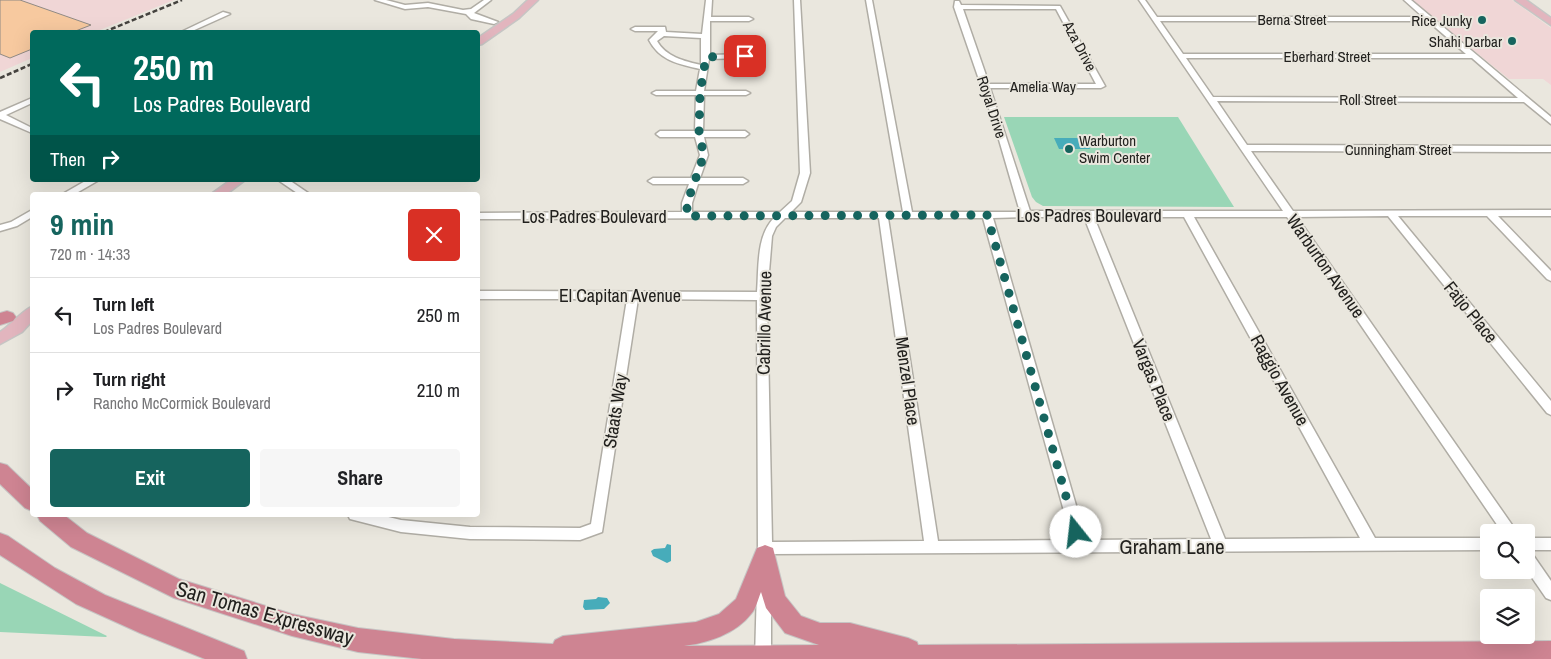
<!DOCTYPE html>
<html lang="en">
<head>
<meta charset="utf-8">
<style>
  :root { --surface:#fff; --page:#f6f6f6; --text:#202124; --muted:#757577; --line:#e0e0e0; --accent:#16645e }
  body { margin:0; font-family:"Archivo Narrow",sans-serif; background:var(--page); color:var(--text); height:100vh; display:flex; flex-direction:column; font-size:19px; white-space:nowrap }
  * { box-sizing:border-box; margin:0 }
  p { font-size:16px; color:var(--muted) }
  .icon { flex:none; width:28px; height:28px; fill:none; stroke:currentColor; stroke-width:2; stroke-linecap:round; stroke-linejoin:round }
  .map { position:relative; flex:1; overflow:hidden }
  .drawer { position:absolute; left:30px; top:192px; width:450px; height:325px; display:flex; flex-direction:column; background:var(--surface); border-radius:5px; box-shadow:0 5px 20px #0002 }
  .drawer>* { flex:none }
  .hud { position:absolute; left:30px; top:30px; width:450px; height:152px; border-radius:5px; box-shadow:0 5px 20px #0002; background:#00695c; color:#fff; overflow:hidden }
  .buttons { position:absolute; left:1480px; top:524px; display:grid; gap:10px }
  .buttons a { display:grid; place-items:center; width:55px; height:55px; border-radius:5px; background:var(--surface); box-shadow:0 5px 20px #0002; font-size:25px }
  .pin { position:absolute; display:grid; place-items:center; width:42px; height:42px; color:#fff; margin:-21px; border-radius:10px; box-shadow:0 2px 8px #0006 }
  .me { position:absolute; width:55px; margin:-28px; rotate:344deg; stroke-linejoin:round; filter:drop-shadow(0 0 4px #0008) }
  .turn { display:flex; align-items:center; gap:18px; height:105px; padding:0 20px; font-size:22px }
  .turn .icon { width:65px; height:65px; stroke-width:2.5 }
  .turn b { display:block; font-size:35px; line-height:42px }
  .then { display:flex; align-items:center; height:48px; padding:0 20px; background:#0003; gap:10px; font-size:19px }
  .round { display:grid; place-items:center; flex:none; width:52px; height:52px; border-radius:5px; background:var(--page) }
  .overview { display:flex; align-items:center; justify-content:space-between; height:85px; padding:0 20px }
  h1 { font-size:30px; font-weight:800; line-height:38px; color:var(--accent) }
  .primary-button { display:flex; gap:10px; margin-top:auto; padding:10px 20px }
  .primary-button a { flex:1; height:58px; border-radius:5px; background:var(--accent); color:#fff; font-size:20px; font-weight:800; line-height:58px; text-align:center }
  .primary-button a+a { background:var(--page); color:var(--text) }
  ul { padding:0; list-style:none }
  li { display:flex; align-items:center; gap:15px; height:75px; padding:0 20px; border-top:1px solid var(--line) }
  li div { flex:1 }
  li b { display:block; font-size:19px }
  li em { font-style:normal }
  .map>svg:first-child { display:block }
  .commercial { fill:#f0d6d6 }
  .green { fill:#99d6b6 }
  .water { fill:#47acba }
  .building { fill:#f7c99f; stroke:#908a84 }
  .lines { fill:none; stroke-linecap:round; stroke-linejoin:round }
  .minor-casing { stroke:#b0ada5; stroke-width:3 }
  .major-casing { stroke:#c6c5c4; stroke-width:3 }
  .highway-casing { stroke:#c6c5c4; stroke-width:2 }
  .minor { fill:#fff; fill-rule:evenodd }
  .major { fill:#e2b5be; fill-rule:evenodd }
  .highway { fill:#ce8492; fill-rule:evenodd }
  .rail { stroke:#45433f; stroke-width:2.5; stroke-dasharray:5 2.5; stroke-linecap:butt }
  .route { stroke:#16645e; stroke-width:9; stroke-dasharray:0 16.2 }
  .poi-dot { fill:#16645e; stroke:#eae7de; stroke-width:2 }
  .labels { text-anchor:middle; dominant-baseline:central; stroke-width:4; stroke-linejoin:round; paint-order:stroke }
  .far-street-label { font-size:15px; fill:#22211e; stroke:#eae7de }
  .far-poi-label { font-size:15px; fill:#22211e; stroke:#eae7de; text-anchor:end }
  .street-label { font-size:18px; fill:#22211e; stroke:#eae7de }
  .near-street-label { font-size:21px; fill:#22211e; stroke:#eae7de }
</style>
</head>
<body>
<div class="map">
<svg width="1551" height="659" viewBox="0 0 1551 659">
  <rect width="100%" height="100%" fill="#eae7de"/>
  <!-- commercial -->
  <g class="commercial">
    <path d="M0 0H174L95 32H32V58L0 72Z"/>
    <path d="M1411 0H1512L1551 28V85L1543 79H1509Z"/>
  </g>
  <!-- green -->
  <g class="green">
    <path d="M1004 117H1178L1234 207 1043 206 1036 202 1032 197Z"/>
    <path d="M0 583 107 636 106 637 0 632Z"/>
  </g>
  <!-- water -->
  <g class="water">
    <path d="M1054 138H1085L1090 149H1059Z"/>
    <path d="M667 544 671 545V561L667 563 653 556 651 551 654 549 665 548Z"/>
    <path d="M598 597 607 598 610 603 604 609 585 610 583 607 584 600 596 599Z"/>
  </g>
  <!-- building -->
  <path class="building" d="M0 0H20L91 25 73 32H32V49L10 58 0 54Z"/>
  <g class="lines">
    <defs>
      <g id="minor">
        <path d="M375 0H386L405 5 428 3 463 10 471 9 484 0H491L474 13 498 22 494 24 471 19 466 14 428 7 405 9Z"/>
        <path d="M706 0H712L711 17H749L753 19 749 21H710V55L745 54 749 56 745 58 709 59 704 91H746L750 93 746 95H704L703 131H745L749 134 745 137H704L708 155 700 178H743L748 181 743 184H698L692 203V212H780L792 201 800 173 794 0H800L810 173 801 202 791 212H903L866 0H872L912 212H1020L995 126 954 7 955 1H959L961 5 1060 6 1105 86 1101 88H990L1030 211H1283L1139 0H1145L1157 17H1423L1404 0H1411L1551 117V124L1524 102 1217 101 1247 145 1551 146V152L1251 151 1293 211 1551 210V216H1498L1551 271V281L1547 279 1487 216H1398L1551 401V415L1547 413 1388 216 1297 217 1517 532H1502L1287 217H1194L1375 538H1489V550L772 554 770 557 765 559 760 557 758 553 757 300 638 299 602 532 580 540 470 539 401 532 350 519 348 515H380L401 520 470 527 580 528 591 524 627 299H478V291L757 292C759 268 756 236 774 218L478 219V213L682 212V203L689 184H653L648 181 653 178H691L700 155 695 137H660L656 134 660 131H695L696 95H656L652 93 656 91H696L700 69C679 64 660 61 649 40L658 31H635L631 29 635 27H665L666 32 702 34ZM963 9H1056L1096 84H989ZM1160 21H1428L1466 54H1183ZM664 36 701 38V65C684 61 666 57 657 41ZM1186 58H1472L1518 98 1213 97ZM1028 217H1084L1211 539 1086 540 993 218ZM1094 217H1184L1360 538 1225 539ZM785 218H879L924 541 772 542 767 296 772 236 776 227ZM888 218H983L1072 540 938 541Z"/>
        <path d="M223 12 230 14 190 32H181Z"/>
        <path d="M32 98V103L6 115 32 128V133L0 119V112Z"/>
        <path d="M87 180H99L73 195H61Z"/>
        <path d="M278 180H289L311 195H300Z"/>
        <path d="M32 210V217L17 226 0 231V225L11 222Z"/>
        <rect x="1526" y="538" width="25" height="12"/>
        <path d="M1526 551 1531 552 1551 581V600L1546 598 1526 569Z"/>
        <path d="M764 580 769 582 771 587V659H755L757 587 759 582Z"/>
      </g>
      <g id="major">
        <path d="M528 0H538L519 18 482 44 478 45V38L513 14Z"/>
        <path d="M1515 0H1526L1551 18V25Z"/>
        <path d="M231 180H245L225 195H210Z"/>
        <path d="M32 307V321L22 332 0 344V332C10 326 24 309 32 307Z"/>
      </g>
      <g id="highway">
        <path d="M7 311 13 313 16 317 13 321 0 325V313Z"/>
        <path d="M0 463 7 465 32 489V511L25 508 0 484Z"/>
        <path d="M37 515H64L87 533 179 579 292 614 358 628 454 639 553 644 555 640 563 636 696 622 719 614 736 599 757 548 765 545 773 548 785 596 801 616 820 623H850L908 638 917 642 918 645 1551 641V659H422L358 652 292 636 174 598 71 547 40 521ZM761 592 766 608 785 633 819 645 684 646C707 643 736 634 751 614 756 609 758 599 761 592Z"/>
        <path d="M0 533 8 536 55 568 105 595 244 651 247 659H205L140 633 76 604 0 555Z"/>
      </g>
    </defs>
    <!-- minor casing -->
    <use href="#minor" class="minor-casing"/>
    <!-- major casing -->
    <use href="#major" class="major-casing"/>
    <!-- highway casing -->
    <use href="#highway" class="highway-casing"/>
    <!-- minor -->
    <use href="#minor" class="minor"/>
    <!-- major -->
    <use href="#major" class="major"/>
    <!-- highway -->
    <use href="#highway" class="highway"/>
    <!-- rail -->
    <g class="rail">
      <path d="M104 32 182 0"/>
      <path d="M0 78 32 64"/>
    </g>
  </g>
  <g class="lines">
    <!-- route -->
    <path class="route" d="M745 56 706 57 700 93 699 134 704 155 687 203V216L987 215 1076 532"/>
  </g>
  <!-- markers -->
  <g class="poi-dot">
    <circle cx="1482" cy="20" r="5"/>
    <circle cx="1512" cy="41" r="5"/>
    <circle cx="1069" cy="149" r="5"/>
  </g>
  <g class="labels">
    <!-- far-street labels -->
    <g class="far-street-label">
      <text x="1292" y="19">Berna Street</text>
      <text transform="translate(1080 46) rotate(62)">Aza Drive</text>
      <text x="1327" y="56">Eberhard Street</text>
      <text x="1043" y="86">Amelia Way</text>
      <text x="1368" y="99">Roll Street</text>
      <text transform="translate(992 107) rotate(72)">Royal Drive</text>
      <text x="1398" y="149">Cunningham Street</text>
    </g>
    <!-- far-poi labels -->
    <g class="far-poi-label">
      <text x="1472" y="20">Rice Junky</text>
      <text x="1502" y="41">Shahi Darbar</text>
      <text x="1079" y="140" text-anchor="start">Warburton<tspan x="1079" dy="17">Swim Center</tspan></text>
    </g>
    <!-- street labels -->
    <g class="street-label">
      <text x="1089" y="215">Los Padres Boulevard</text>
      <text x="594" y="216">Los Padres Boulevard</text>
      <text transform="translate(1326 266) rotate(55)">Warburton Avenue</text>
      <text x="620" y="295">El Capitan Avenue</text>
      <text transform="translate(1471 312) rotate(51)">Fatjo Place</text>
      <text transform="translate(764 323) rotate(-89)">Cabrillo Avenue</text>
      <text transform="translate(1154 380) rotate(68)">Vargas Place</text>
      <text transform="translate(1280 380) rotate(61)">Raggio Avenue</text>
      <text transform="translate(908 381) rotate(82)">Menzel Place</text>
      <text transform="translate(615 411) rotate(-81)">Staats Way</text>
    </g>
    <!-- near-street labels -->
    <g class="near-street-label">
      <text x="1172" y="546">Graham Lane</text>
      <text transform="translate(265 613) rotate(16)">San Tomas Expressway</text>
    </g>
  </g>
</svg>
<div class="buttons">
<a><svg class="icon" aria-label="search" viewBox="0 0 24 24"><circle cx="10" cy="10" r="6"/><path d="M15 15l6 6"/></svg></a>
<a><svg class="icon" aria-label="layers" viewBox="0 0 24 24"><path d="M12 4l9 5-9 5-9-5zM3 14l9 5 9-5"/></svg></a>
</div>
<div class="pin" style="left:745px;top:56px;background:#d93025"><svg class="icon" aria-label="arrive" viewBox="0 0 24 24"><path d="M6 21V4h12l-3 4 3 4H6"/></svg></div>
<svg class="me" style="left:1076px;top:532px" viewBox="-20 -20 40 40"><circle r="19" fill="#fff"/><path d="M0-13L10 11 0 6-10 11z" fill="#16645e"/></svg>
<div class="hud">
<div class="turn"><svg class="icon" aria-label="left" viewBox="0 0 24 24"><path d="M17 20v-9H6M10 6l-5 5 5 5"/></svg><div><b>250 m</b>Los Padres Boulevard</div></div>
<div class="then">Then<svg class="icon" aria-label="right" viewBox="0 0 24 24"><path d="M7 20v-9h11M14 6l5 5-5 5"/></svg></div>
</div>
<section class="drawer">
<div class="overview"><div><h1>9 min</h1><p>720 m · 14:33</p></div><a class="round" style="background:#d93025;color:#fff"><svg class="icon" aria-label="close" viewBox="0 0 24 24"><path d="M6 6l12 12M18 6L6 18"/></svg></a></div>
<ul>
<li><svg class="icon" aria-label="left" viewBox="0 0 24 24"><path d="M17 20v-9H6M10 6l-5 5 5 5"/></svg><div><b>Turn left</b><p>Los Padres Boulevard</p></div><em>250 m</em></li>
<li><svg class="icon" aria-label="right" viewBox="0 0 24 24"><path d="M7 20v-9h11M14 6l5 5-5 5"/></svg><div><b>Turn right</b><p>Rancho McCormick Boulevard</p></div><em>210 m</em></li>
</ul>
<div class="primary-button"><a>Exit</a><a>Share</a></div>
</section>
</div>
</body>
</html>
